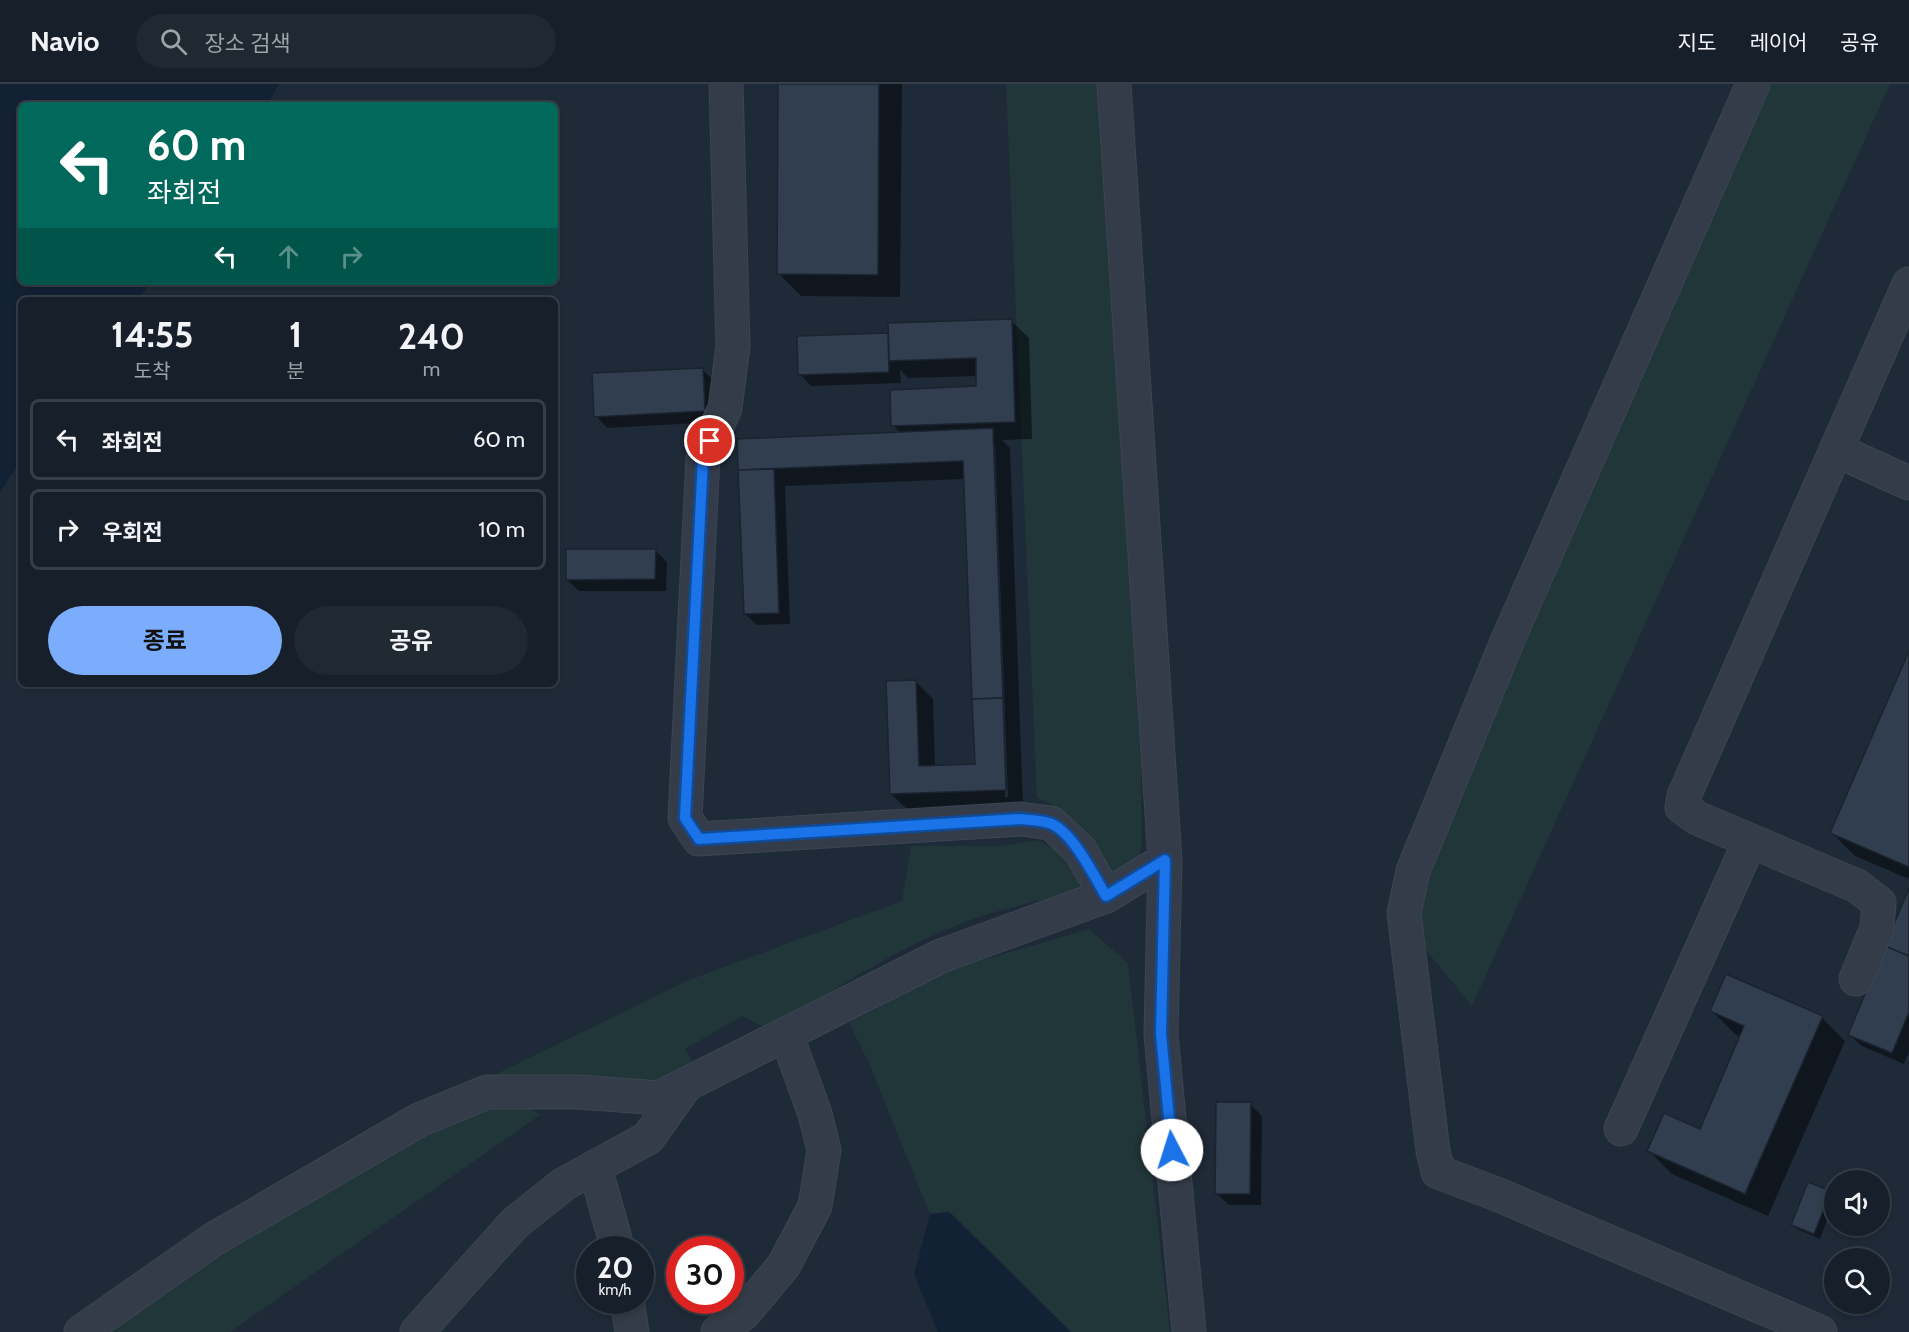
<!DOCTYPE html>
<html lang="ko">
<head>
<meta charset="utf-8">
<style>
  :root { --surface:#17202a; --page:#202832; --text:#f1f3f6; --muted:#9ea3a8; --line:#363e47; --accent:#7badfc }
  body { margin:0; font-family:Cabin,"Noto Sans KR",sans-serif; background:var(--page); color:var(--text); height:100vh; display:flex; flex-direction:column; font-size:22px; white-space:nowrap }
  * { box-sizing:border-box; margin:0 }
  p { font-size:20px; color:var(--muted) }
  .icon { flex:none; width:33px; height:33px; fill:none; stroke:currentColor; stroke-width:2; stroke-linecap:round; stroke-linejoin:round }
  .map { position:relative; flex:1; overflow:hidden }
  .side { position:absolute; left:18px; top:213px; width:540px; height:390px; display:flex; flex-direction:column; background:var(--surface); border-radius:9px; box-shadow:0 3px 9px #0003,0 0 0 2px var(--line) }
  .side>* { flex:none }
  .top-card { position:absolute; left:18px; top:18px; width:540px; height:183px; border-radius:9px; box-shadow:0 3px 9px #0003,0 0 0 2px var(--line); background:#00695c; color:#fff; overflow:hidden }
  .tools { position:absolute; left:1824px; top:1086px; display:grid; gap:12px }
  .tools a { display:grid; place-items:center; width:66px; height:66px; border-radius:50%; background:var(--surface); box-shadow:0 3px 9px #0003,0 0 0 2px var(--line); font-size:30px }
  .speed { position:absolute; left:576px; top:1152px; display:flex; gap:12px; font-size:30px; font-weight:700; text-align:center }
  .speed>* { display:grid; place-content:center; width:78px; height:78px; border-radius:50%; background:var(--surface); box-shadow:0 3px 9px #0003,0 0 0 2px var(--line); line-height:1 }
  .speed small { font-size:15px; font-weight:400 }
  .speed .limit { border:9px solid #d22; background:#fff; color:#111 }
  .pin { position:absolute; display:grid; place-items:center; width:51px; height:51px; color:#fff; margin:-26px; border:3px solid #fff; border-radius:50%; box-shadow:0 2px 6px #0007 }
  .me { position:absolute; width:66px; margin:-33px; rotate:355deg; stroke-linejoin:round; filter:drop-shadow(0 0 4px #0008) }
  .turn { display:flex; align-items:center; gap:21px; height:126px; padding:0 30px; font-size:27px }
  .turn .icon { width:78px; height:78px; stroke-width:2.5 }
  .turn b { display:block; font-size:42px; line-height:51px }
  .lanes { display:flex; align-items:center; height:57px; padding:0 30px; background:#0003; justify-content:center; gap:30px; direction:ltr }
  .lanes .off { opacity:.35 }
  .eta { display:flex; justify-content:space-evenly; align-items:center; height:102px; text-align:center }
  .eta b { font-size:36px; font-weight:700; line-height:42px }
  .button { display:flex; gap:12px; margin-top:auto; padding:12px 30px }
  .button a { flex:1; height:69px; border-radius:36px; background:var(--accent); color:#111; font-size:24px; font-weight:700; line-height:69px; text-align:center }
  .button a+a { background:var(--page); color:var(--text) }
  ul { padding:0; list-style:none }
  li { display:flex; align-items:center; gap:18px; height:81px; margin:0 12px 9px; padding:0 18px; border:3px solid var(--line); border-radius:9px }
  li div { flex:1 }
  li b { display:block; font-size:22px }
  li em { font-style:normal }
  header { display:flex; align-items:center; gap:36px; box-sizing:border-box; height:84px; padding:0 30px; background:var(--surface); border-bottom:2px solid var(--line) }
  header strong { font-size:28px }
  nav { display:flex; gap:33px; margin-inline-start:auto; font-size:21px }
  .search { width:420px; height:54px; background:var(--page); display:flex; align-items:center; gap:15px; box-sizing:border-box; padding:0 21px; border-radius:33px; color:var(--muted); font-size:22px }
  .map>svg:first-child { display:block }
  .green { fill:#213639 }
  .water { fill:#132135 }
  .shadow { fill:#0007; fill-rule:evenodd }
  .building { fill:#313e4f; stroke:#1a232f; stroke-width:1.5 }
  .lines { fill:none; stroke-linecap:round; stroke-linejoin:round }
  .minor-casing { stroke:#3c4552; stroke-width:35 }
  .minor { stroke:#333c48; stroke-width:33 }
  .route-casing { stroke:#114b97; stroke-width:15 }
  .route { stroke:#1a73e8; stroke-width:10 }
</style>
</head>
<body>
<header>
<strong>Navio</strong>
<div class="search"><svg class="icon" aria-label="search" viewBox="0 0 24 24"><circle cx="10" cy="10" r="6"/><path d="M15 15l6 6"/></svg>장소 검색</div>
<nav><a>지도</a><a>레이어</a><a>공유</a></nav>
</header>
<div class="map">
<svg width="1909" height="1248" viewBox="0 0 1909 1248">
  <rect width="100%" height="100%" fill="#1f2a38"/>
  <!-- green -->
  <g class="green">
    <path d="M1006 0H1098L1141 685 1142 759 1138 784 1108 791C1089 760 1074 726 1037 714Z"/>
    <path d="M1766 0H1890L1472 922 1425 865 1416 813 1453 709Z"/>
    <path d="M1038 756 1071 775 1088 806C1044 816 997 824 955 842 889 869 830 908 770 946L742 932 685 965 697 985 636 1002 486 995 689 896 902 817 911 762H1003Z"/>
    <path d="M1089 845 1128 879 1170 1248H1071L950 1128 930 1130 869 979 849 939 949 886Z"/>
    <path d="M526 1021 540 1031 230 1248H106L321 1105 468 1028Z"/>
  </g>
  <!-- water -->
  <g class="water">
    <path d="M0 0H279L267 21H21V198H151L138 216H21V376L0 408Z"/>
    <path d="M949 1128 1071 1248H938L914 1190 930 1130Z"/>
  </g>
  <!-- shadow -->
  <g class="shadow">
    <path d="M780 0H902L900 213 801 212 778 189Z"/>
    <path d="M1011 237 1029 254 1032 355 1002 356 1010 364 1023 723 909 727 891 710 915 597 933 615 935 683 976 681 965 395 785 402 790 540 757 541 745 530 738 357 901 350 893 341 978 304V292L908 294 900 286 901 299 811 302 800 290 798 253 890 250ZM992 362H995L1008 713H1005Z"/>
    <path d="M702 285 714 297 716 338 607 344 596 332Z"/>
    <path d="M655 466 667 478 666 507H579L567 496Z"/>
    <path d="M1909 571V795L1855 772 1832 749Z"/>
    <path d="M1909 807V968L1904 980 1862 962 1850 951Z"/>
    <path d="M1712 927 1822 934 1845 957 1768 1132 1672 1090 1649 1067 1700 1047 1741 953 1735 950Z"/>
    <path d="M1250 1020 1262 1032 1261 1121H1229L1217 1110Z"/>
    <path d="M1830 1108 1834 1116 1820 1155 1799 1146 1793 1141Z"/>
  </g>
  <!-- building -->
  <g class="building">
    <path d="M778 0H879L878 191 777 190Z"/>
    <path d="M1012 235 1015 338 891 342 890 306 976 302V274L889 277 888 239Z"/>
    <path d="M888 249 889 288 798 291 797 252Z"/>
    <path d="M703 284 705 327 594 333 592 289Z"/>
    <path d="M993 344 1003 614 972 615 963 377 738 386 737 355Z"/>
    <path d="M774 385 779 529 744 530 738 386Z"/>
    <path d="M566 465H656L655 495 566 496Z"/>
    <path d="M1909 567V783L1830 749Z"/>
    <path d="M916 596 919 682 975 680 972 615 1003 614 1006 706 890 710 886 597Z"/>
    <path d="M1909 804V872L1885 862Z"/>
    <path d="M1885 862 1909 872V928L1892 969 1848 951Z"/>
    <path d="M1726 890 1823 932 1745 1110 1647 1067 1664 1029 1700 1045 1744 942 1710 927Z"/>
    <path d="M1216 1018H1251L1250 1110H1215Z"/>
    <path d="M1808 1098 1831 1107 1814 1150 1791 1141Z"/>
  </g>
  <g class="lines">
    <defs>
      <g id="minor">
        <path d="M726 0 733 262 725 324 703 373 685 734 699 755 1020 735 1051 739 1080 766 1106 812"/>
        <path d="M1114 0 1165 776 1161 950 1189 1248"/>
        <path d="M1753 0 1509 553 1413 787 1404 829 1433 1067 1438 1088 1499 1111 1820 1248"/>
        <path d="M1836 366 1909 399"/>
        <path d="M1856 895 1877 844 1879 819 1857 802 1697 734 1682 723 1684 712 1909 200"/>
        <path d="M1621 1045 1750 757"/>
        <path d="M595 1083 618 1166"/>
        <path d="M627 1216 632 1248"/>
        <path d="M81 1248 214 1155 419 1036 487 1008H579L659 1014 941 872 1106 812 1165 776"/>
        <path d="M417 1248 515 1139 564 1100 648 1054 686 1001"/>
        <path d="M718 1248 744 1229 784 1181 815 1122 824 1066 815 1030 786 950"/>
      </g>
    </defs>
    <!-- minor casing -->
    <use href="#minor" class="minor-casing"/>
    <!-- minor -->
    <use href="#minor" class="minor"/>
  </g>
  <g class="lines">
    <defs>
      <path id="route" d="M710 357 703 374 685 734 699 755 1020 735C1029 736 1040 736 1049 739 1072 746 1094 792 1106 812L1165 776 1161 950 1172 1066"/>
    </defs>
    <!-- route casing -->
    <use href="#route" class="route-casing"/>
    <!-- route -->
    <use href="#route" class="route"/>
  </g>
</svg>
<div class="tools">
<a><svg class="icon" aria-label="sound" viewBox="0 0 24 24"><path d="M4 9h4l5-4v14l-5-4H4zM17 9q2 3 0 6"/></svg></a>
<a><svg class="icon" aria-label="search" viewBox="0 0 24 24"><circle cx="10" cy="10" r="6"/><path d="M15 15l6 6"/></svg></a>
</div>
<div class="speed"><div>20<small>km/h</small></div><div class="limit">30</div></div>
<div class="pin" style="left:710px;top:357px;background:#d93025"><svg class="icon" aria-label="arrive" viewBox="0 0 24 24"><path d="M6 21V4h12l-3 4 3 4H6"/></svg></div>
<svg class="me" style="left:1172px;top:1066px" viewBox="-20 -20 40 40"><circle r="19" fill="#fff"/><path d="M0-13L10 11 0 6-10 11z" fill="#1a73e8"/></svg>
<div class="top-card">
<div class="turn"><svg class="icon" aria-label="left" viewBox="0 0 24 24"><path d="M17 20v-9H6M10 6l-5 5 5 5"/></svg><div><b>60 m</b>좌회전</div></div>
<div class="lanes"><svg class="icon" aria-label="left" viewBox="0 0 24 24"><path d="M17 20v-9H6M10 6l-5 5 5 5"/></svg><svg class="icon off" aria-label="ahead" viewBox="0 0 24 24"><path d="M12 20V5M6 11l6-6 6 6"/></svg><svg class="icon off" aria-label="right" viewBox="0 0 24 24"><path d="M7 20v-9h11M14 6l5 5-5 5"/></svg></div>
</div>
<section class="side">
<div class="eta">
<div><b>14:55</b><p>도착</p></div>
<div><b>1</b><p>분</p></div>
<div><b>240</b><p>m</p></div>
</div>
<ul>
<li><svg class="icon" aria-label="left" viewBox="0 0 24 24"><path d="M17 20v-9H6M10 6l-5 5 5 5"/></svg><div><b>좌회전</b></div><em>60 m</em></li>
<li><svg class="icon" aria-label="right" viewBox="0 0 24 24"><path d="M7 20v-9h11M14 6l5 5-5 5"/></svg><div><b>우회전</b></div><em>10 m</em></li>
</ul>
<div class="button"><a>종료</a><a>공유</a></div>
</section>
</div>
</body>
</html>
